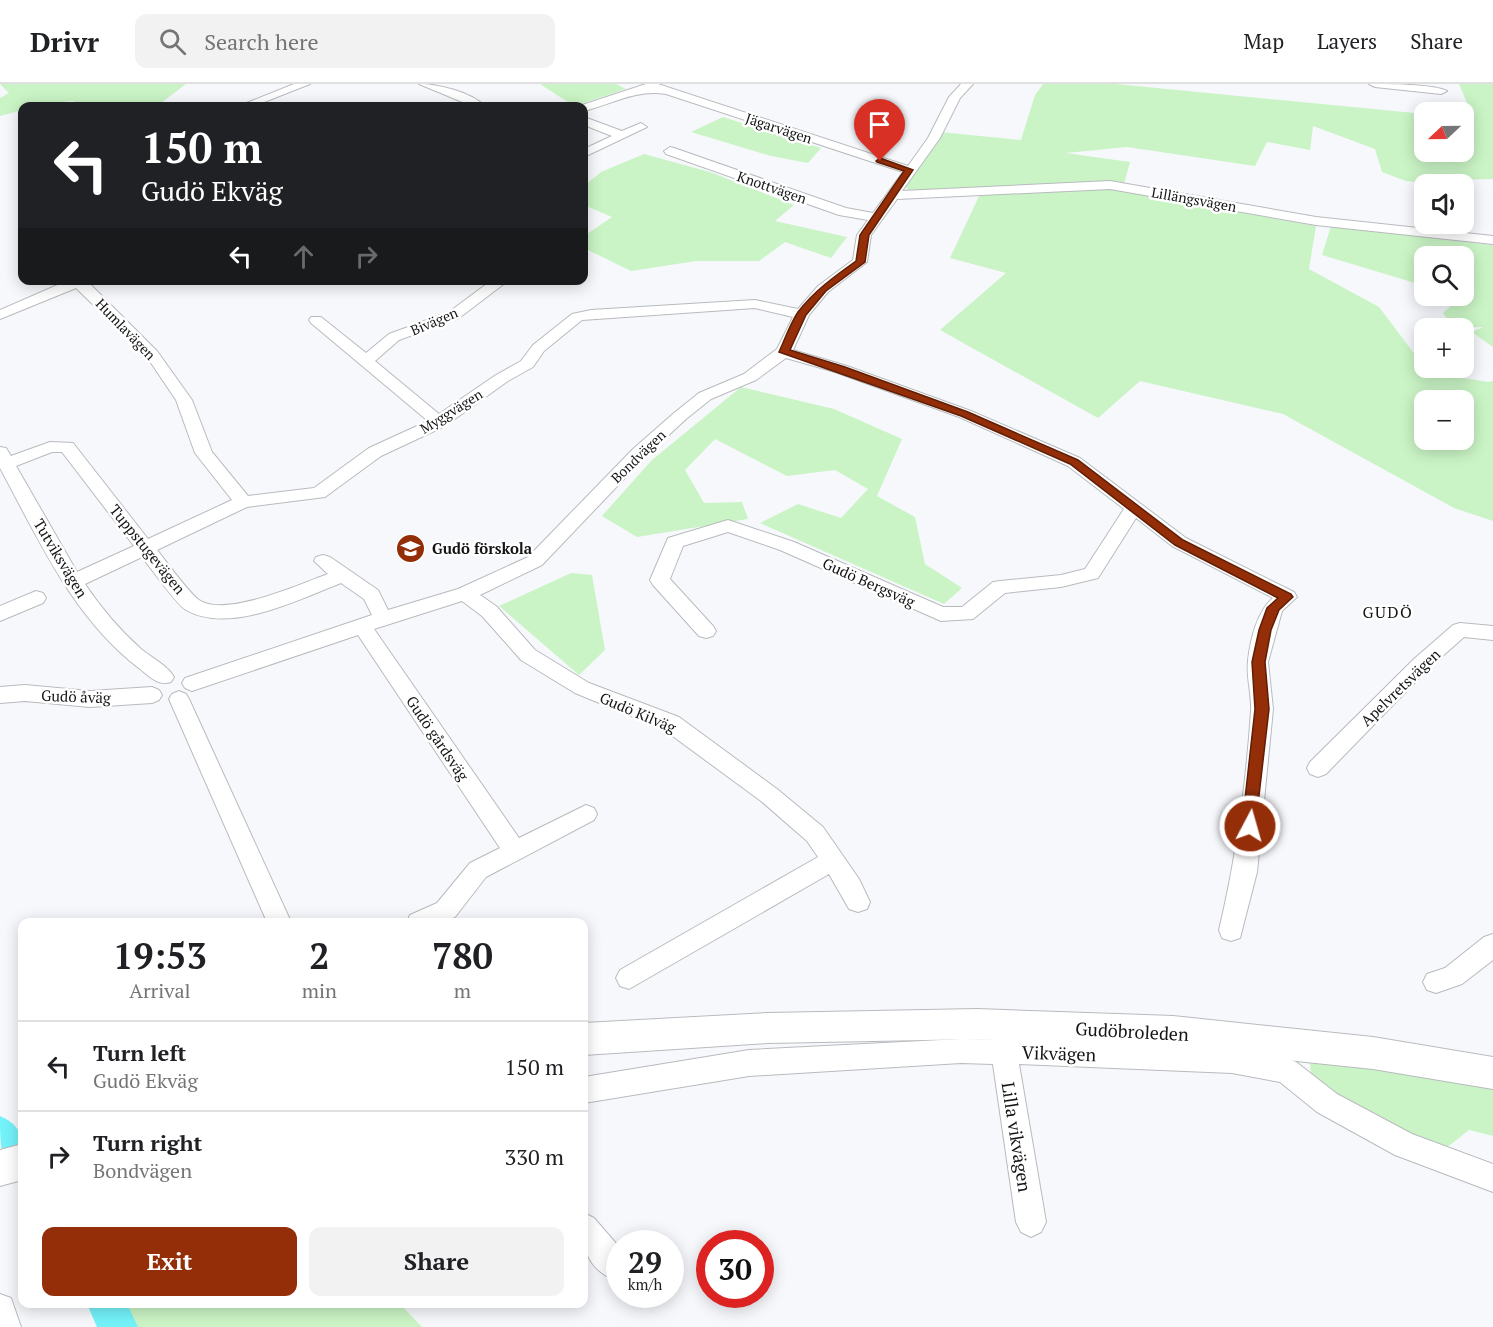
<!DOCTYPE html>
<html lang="en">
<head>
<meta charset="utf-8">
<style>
  :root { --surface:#fff; --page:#f2f2f2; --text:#202124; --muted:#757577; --line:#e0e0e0; --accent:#942e09 }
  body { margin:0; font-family:"PT Serif",serif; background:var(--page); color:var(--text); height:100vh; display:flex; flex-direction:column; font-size:22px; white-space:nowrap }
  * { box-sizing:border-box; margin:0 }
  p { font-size:20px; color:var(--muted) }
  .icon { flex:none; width:33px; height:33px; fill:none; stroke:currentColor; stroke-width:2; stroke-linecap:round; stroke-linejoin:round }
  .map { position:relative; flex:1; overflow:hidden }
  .drawer { position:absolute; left:18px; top:834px; width:570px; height:390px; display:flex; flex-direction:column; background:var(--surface); border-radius:12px; box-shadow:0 3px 15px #0003 }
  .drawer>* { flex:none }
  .top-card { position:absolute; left:18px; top:18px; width:570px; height:183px; border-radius:12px; box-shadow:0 3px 15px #0003; background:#202124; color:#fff; overflow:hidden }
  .needle { width:39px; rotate:248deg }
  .buttons { position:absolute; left:1414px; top:18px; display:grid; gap:12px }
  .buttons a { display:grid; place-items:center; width:60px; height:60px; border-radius:12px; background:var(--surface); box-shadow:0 3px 15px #0003; font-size:30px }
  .speed { position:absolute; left:606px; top:1146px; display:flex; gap:12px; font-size:30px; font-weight:700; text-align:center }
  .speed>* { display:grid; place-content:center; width:78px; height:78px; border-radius:50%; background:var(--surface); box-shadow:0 3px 15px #0003; line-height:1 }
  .speed small { font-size:15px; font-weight:400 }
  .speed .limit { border:9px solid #d22; background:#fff; color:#111 }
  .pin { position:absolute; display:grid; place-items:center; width:51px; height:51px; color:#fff; margin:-62px -26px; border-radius:50% 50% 50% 0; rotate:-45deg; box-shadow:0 0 6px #0007 }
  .pin .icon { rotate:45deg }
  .me { position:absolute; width:66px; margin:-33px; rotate:6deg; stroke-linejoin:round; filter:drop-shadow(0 0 4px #0008) }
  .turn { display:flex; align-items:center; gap:21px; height:126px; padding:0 24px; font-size:27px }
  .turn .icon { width:78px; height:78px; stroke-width:2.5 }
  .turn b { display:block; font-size:42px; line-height:51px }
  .lanes { display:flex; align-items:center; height:57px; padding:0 24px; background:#0003; justify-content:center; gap:30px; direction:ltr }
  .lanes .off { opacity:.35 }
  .eta { display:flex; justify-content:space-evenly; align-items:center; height:102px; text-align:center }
  .eta b { font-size:36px; font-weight:800; line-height:42px }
  .action { display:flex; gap:12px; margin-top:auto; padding:12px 24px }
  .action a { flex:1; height:69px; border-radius:12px; background:var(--accent); color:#fff; font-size:24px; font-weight:800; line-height:69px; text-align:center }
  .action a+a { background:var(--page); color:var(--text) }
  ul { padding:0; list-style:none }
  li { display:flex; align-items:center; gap:18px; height:90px; padding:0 24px; border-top:2px solid var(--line) }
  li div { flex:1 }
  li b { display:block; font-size:22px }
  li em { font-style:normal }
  header { display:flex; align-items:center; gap:36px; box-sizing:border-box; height:84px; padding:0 30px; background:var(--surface); border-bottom:2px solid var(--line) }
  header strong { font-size:28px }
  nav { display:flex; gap:33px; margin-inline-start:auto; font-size:21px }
  .search { width:420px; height:54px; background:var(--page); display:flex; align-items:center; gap:15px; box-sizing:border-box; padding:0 21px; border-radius:12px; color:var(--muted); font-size:22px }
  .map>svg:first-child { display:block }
  .green { fill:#caf4c5; fill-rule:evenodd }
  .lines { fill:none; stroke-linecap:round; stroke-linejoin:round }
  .river { fill:#74f2f9; fill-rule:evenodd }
  .minor-casing { stroke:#b8bbbe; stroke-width:2 }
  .major-casing { stroke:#b8bbbe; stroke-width:2 }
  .minor { fill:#fff; fill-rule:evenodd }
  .major { fill:#fff; fill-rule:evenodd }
  .route { fill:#942e09; stroke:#601e06; stroke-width:1.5 }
  .labels { text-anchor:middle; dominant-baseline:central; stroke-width:5; stroke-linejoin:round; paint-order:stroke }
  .far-street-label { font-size:14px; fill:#131415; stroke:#fff }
  .poi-label { font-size:15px; font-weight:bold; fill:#131415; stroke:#fff; text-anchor:start }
  .street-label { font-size:15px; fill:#131415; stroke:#fff }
  .neighbourhood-label { font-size:16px; letter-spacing:1.5px; fill:#131415; stroke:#fff }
  .near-street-label { font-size:18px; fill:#131415; stroke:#fff }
</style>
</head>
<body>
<header>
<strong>Drivr</strong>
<div class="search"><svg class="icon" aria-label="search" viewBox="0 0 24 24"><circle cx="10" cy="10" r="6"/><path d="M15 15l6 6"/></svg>Search here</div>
<nav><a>Map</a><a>Layers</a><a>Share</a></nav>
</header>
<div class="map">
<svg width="1493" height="1243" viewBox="0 0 1493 1243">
  <rect width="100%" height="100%" fill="#f6f8fc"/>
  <!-- green -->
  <g class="green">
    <path d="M0 0H186L157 22H80L73 17 22 22V26L0 32V14L9 9Z"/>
    <path d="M540 0H616L626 5 574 22Z"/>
    <path d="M1043 0H1116L1425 30V68H1464V34L1474 35 1459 0H1493V95L1441 96 1428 99 1406 97 1382 88 1375 65 1313 42 1310 66 1267 58 1255 82 1127 63 1066 69 1130 78 1124 100 910 108 905 102 940 48 1021 56 1035 11Z"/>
    <path d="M723 33 821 64 808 79 771 72 691 48Z"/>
    <path d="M644 70 710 88 794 121 775 137 847 153 831 174 785 158 759 177H696L631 187 584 164V152L612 133 584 121V102L601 88Z"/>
    <path d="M1110 105 1316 142 1309 185 1379 223 1428 288 1488 298 1493 297V437L1454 424 1283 330 1140 297 1098 334 940 246 1006 189 950 174 980 110ZM1425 316H1464V356H1425Z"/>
    <path d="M1331 142 1493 161V263L1472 248 1483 243C1467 244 1452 244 1443 229L1451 222 1437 212H1464V172H1425V202L1322 171Z"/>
    <path d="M741 303 834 325 902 355 877 412 915 433 925 480 962 504 944 520 760 439 798 420 841 434 868 405 835 386 787 392 715 355 685 386 704 419 742 418 748 435 637 453 602 432 652 376Z"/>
    <path d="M571 489 592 491 605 566 579 591 499 522Z"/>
    <path d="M1310 976 1493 1000V1052L1469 1046 1446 1064 1365 1034 1311 996Z"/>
    <path d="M119 1220H400L422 1243H129Z"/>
  </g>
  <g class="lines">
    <!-- river -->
    <g class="river">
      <path d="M0 1032C29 1044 25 1069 22 1096 0 1084 0 1060 0 1032Z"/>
      <path d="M87 1220H127L138 1243H97Z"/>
    </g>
    <defs>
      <g id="minor">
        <path d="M294 0H310L254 22H239Z"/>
        <path d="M419 0C437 0 472 8 484 22H472Z"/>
        <path d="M646 0H658L908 82 928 54 949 13 961 0H973L960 14 940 54 902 107 1110 97 1316 133 1493 152V160L1316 141 1110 105 897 115 871 151 867 178 828 208 809 231 793 266 847 282 971 327 1080 374 1186 454 1294 508 1297 513 1282 527 1268 578 1273 625 1257 788 1240 854 1231 857 1222 854 1219 846C1236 775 1246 701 1251 627 1252 611 1246 593 1248 577 1250 557 1257 527 1273 514L1172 462 1136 434 1098 494 1061 503 1005 509 973 535 941 537 780 466 728 448 683 462 670 495 713 542 716 547 713 552 706 554 699 552 653 501 650 496 668 454 728 436 794 458 943 523H962L993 498 1000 497 1061 491 1085 485 1124 425 1068 382 959 333 835 288 786 274 756 296 711 315 686 335 645 373 542 481 480 511 496 522 535 566 589 599 679 633 777 705 823 743 859 795 870 818 867 825 858 828 849 825 829 790 629 905 620 902 616 894 620 886 818 773 807 757 761 717 663 645 575 609 521 576 482 532 462 517 374 545 519 754 586 721 594 724 597 730 594 736 486 793 455 833 443 838H407L410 831 437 819 470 779 500 764 358 551 192 607 185 604 182 599 185 594 372 531 364 515 341 499C299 515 230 551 186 526 176 520 151 484 142 473L85 500C101 524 120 546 141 565 152 574 167 581 174 593L171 598C158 602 150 593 140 585 73 534 39 456 0 384V363L6 364 11 372 50 358 73 359 148 455 232 416 195 369 176 316 147 273 76 204 0 235V226L69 196H89L88 198 157 267 192 316 212 368 248 412 314 404 369 364 428 337 311 239 309 236 311 233H321L366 269 389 250 449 228 492 196H509L459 234 399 256 375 277 439 330 496 291 521 277 533 261 572 230 591 226 755 216 798 225 818 202 853 176 857 151 868 136 839 131 666 70 664 67 670 63 674 64 846 124 873 129 903 88 666 10C636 5 612 20 584 27V22H579ZM755 224 793 233 777 265 744 290 699 309 674 329 633 365 528 473 458 505 388 526 378 506 330 473 323 471 316 473 314 477 328 490C300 500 225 534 199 516 189 509 166 477 157 466L247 423 325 413 381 372 445 342 508 297 533 283 544 267 582 236ZM52 368H62L134 462 77 488 16 382Z"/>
        <path d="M1369 0C1387 0 1434 0 1447 7L1441 10 1375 3Z"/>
        <path d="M584 33 622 47 641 39 647 43 584 73V65L612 52 584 41Z"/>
        <path d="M36 507 43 509 46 514 43 519 0 537V522Z"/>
        <path d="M1460 539 1493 542V556L1464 553 1428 585 1326 690 1318 693 1310 690 1307 684 1310 678 1414 575 1453 541Z"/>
        <path d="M25 601 90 607 152 603 159 606 162 611 159 616 152 619 90 623 25 617 0 619V603Z"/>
        <path d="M179 607 186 610 189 615 291 838H267L169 615 172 610Z"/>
        <path d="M1493 850V876L1462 900 1436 909 1427 906 1423 898 1427 890 1445 884 1484 853Z"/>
        <path d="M961 955 1055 956 1232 963 1287 974 1296 978 1337 1010 1412 1050 1493 1080V1108L1395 1071 1317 1028 1280 998 1232 989 1019 980 1046 1138 1041 1148 1031 1153 1021 1148 1016 1138 993 980 961 979 749 992 584 1019V993L749 966Z"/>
        <path d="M584 1129 594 1134 620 1164V1192L613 1195C584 1183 581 1157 584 1129Z"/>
        <path d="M0 1210 11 1214 21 1243H0Z"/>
      </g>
      <g id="major">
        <path d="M977 925 1173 932 1373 953 1493 973V1005L1373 985 1173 964 977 955 768 959 584 971V939L768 929Z"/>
        <path d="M22 1060V1096L0 1102V1066Z"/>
      </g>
    </defs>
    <!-- minor casing -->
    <use href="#minor" class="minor-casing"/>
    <!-- major casing -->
    <use href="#major" class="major-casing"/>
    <!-- minor -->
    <use href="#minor" class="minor"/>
    <!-- major -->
    <use href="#major" class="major"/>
  </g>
  <!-- route -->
  <path class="route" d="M880 74 913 86 869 151 865 178 826 207 806 231 790 266 845 283 968 328 1078 376 1183 456 1291 510 1293 513 1279 526 1271 546 1265 578 1269 625 1255 746H1244L1242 742 1255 625 1252 578 1259 546 1267 524 1278 514 1175 461 1070 380 961 332 779 268C785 255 790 240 798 228 814 207 835 192 856 177L860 151 904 87 877 78 876 77Z"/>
  <!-- icons -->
  <defs>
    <symbol id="school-disc" viewBox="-11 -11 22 22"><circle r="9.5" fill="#942e09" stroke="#fff"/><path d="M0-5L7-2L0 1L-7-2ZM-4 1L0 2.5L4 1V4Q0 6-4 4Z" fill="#fff"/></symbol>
  </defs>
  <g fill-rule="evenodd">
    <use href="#school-disc" x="394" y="448" width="33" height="33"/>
  </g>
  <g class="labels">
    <!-- far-street labels -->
    <g class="far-street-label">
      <text transform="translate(779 44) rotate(18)">Jägarvägen</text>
      <text transform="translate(772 103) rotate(19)">Knottvägen</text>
      <text transform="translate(1194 115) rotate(10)">Lillängsvägen</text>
      <text transform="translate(434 237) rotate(-23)">Bivägen</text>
      <text transform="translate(126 245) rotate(46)">Humlavägen</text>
      <text transform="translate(451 327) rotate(-32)">Myggvägen</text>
      <text transform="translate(638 372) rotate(-44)">Bondvägen</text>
    </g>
    <!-- poi labels -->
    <g class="poi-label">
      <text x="432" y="464">Gudö förskola</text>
    </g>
    <!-- street labels -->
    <g class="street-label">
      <text transform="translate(148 465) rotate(51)">Tuppstugevägen</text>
      <text transform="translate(61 474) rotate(59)">Tutviksvägen</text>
      <text transform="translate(869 498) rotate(24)">Gudö Bergsväg</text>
      <text transform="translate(1400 603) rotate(-44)">Apelvretsvägen</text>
      <text transform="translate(76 612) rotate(2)">Gudö åväg</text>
      <text transform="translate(638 628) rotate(23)">Gudö Kilväg</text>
      <text transform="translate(438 654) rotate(56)">Gudö gårdsväg</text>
    </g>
    <!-- neighbourhood labels -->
    <g class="neighbourhood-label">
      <text x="1388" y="528">GUDÖ</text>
    </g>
    <!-- near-street labels -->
    <g class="near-street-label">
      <text transform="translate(1132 947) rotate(3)">Gudöbroleden</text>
      <text transform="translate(1059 969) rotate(2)">Vikvägen</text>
      <text transform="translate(1017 1053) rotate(81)">Lilla vikvägen</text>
    </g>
  </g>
</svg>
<div class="buttons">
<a><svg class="needle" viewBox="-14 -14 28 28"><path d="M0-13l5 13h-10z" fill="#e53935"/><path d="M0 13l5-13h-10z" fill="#757577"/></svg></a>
<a><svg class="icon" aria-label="sound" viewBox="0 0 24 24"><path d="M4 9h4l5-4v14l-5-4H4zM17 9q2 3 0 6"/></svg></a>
<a><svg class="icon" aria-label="search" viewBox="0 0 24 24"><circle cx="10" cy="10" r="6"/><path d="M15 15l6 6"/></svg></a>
<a>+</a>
<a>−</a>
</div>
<div class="speed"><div>29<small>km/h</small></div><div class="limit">30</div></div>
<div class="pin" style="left:880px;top:77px;background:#d93025"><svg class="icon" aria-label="arrive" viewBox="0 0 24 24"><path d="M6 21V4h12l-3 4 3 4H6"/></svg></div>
<svg class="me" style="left:1250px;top:742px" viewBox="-20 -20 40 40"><circle r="17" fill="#942e09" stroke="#fff" stroke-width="3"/><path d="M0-11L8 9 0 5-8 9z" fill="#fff"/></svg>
<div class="top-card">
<div class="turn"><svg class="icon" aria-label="left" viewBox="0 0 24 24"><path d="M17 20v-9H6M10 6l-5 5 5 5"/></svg><div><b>150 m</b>Gudö Ekväg</div></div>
<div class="lanes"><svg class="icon" aria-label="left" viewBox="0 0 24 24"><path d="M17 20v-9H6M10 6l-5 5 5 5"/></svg><svg class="icon off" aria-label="ahead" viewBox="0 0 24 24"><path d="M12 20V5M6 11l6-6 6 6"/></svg><svg class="icon off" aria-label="right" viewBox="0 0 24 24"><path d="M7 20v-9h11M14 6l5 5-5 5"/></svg></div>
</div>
<section class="drawer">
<div class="eta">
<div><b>19:53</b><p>Arrival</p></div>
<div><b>2</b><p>min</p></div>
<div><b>780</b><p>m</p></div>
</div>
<ul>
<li><svg class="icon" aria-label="left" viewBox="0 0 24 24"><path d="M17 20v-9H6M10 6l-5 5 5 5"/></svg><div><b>Turn left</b><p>Gudö Ekväg</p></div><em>150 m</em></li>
<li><svg class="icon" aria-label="right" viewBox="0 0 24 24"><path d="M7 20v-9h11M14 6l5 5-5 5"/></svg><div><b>Turn right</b><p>Bondvägen</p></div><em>330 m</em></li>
</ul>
<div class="action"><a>Exit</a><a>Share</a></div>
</section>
</div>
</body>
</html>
